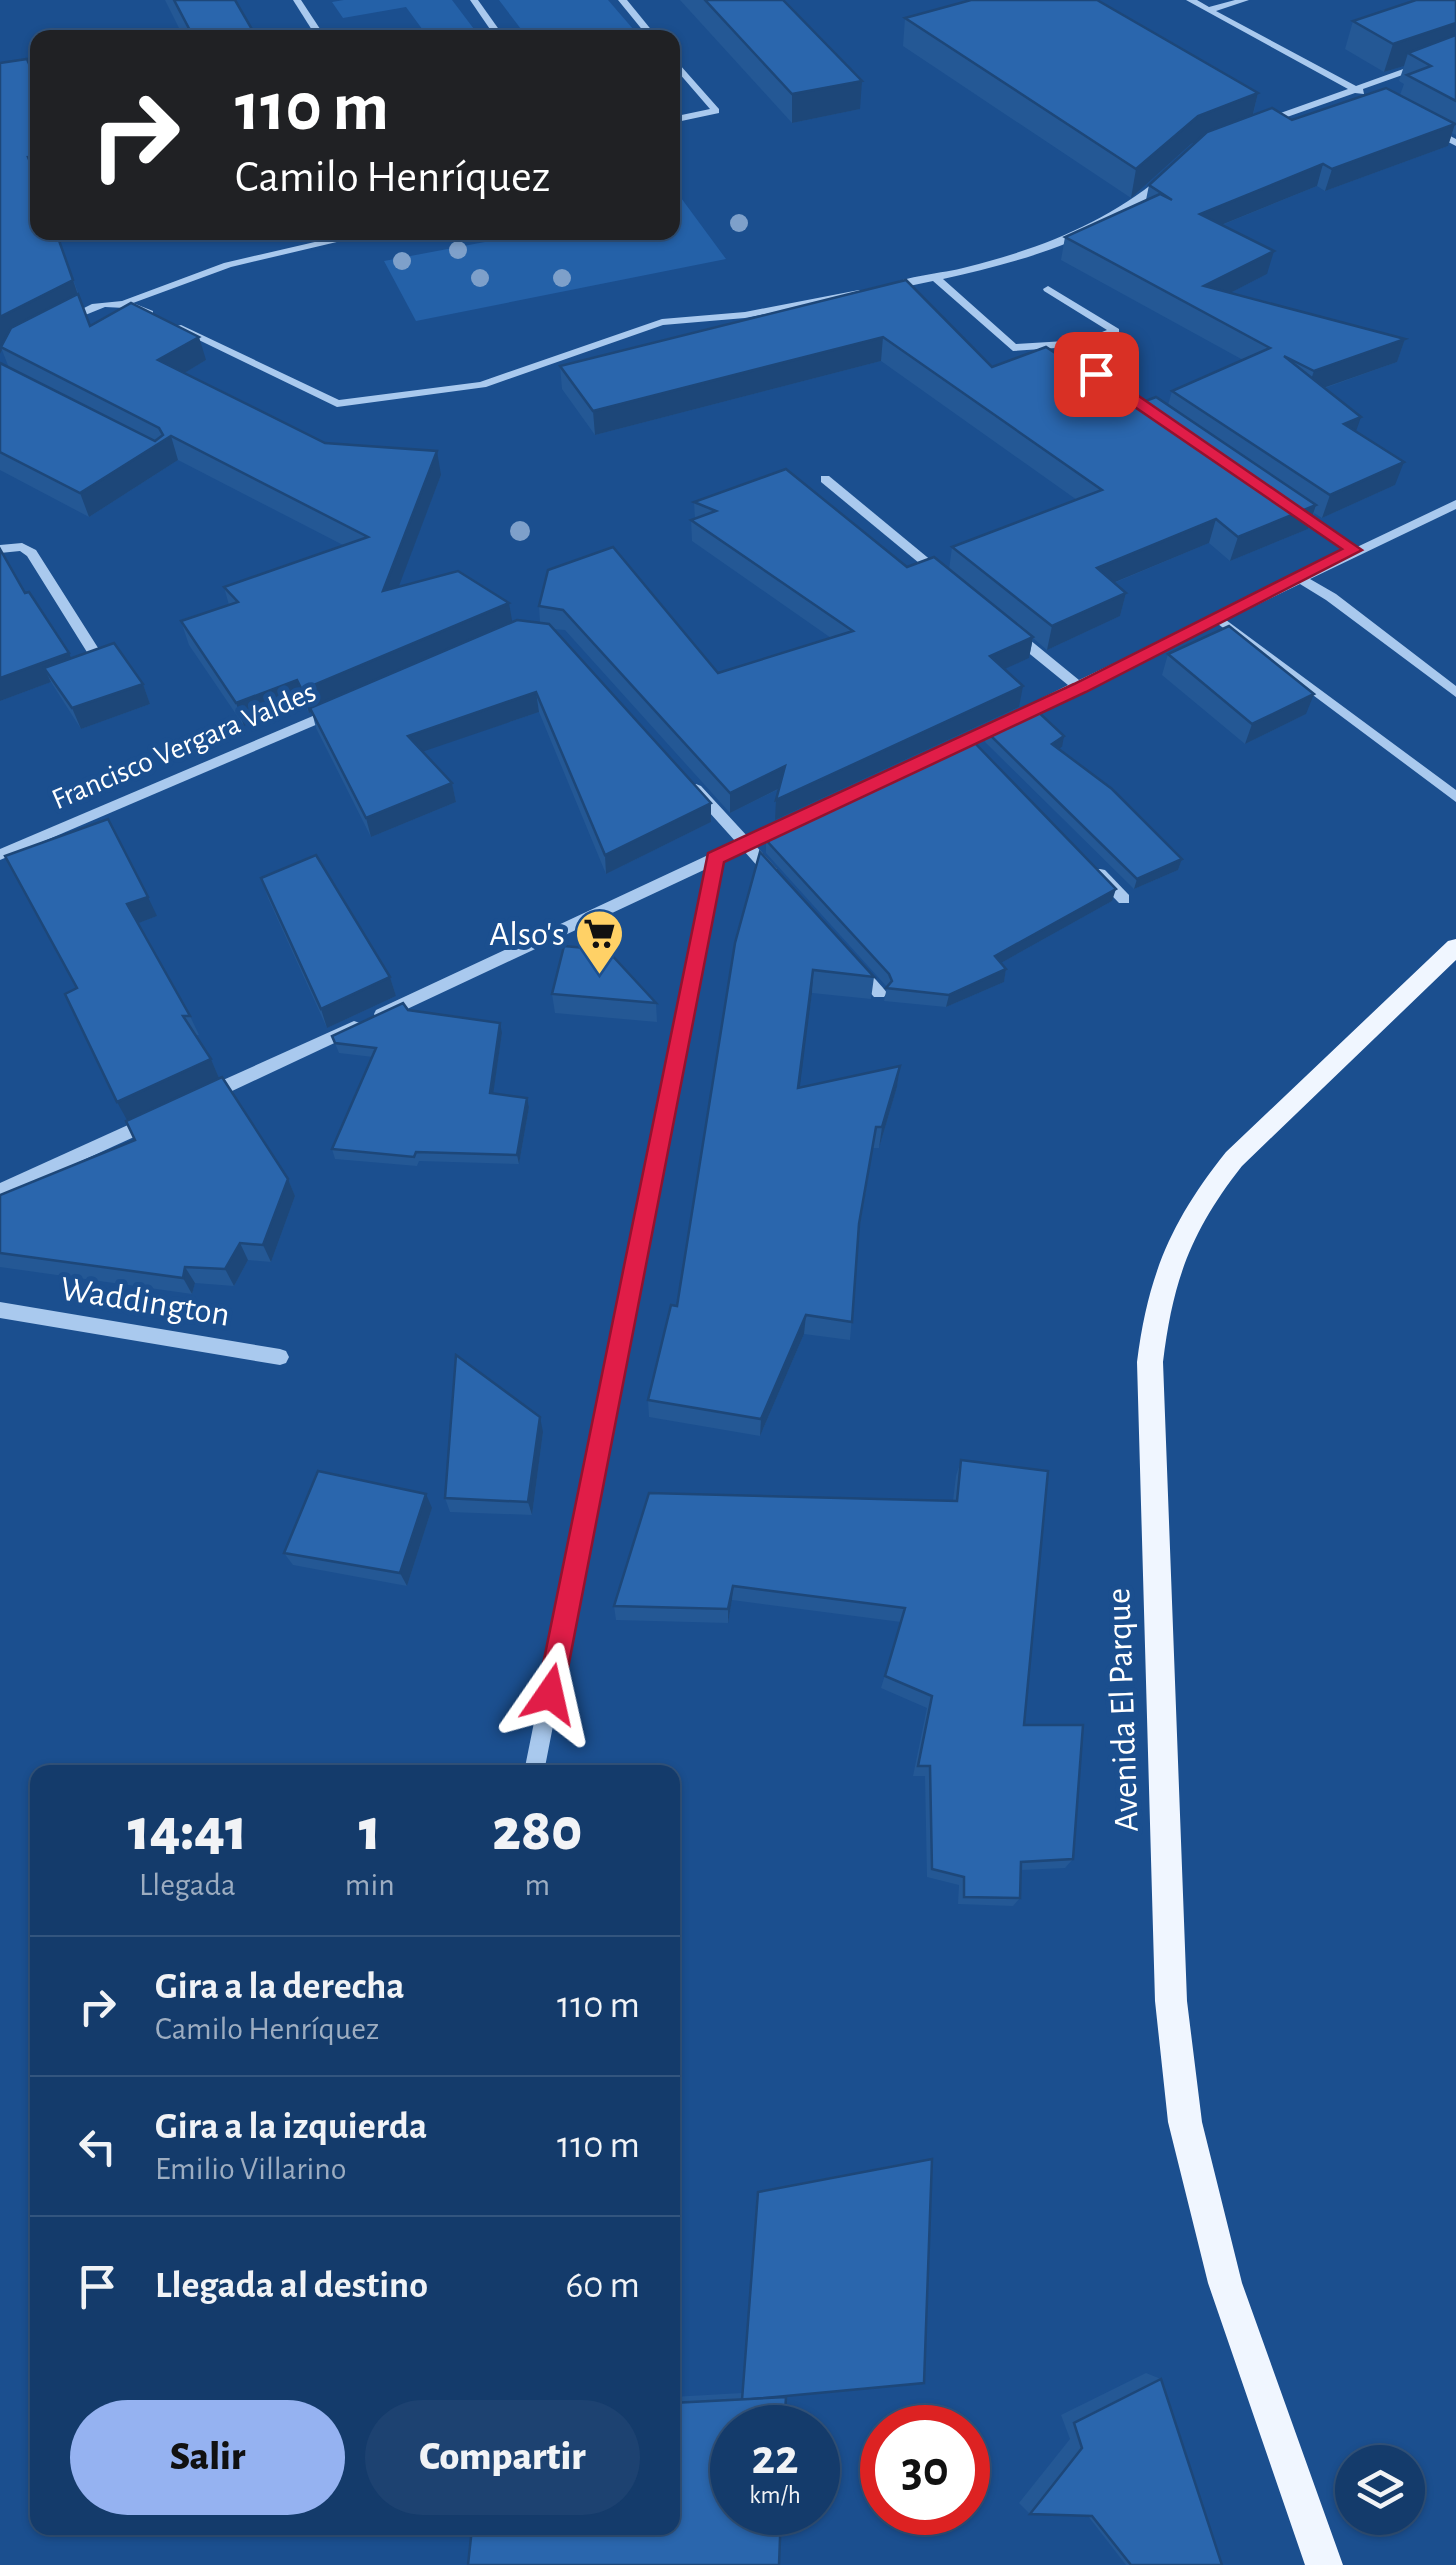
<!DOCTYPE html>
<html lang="es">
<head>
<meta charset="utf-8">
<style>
  :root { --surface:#143b6b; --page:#1d4271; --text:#f1f3f6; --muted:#9dadc1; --line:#33557e; --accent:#95b2f1 }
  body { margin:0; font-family:"Alegreya Sans",sans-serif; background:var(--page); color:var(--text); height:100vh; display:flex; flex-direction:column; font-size:38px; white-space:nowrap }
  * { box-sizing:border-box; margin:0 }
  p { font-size:32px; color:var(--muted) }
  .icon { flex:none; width:55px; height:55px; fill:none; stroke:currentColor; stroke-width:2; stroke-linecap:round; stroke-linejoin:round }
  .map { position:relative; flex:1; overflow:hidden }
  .side { position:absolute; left:30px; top:1765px; width:650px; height:770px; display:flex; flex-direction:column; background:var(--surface); border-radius:20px; box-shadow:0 2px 8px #0004,0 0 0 2px var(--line) }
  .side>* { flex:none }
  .banner { position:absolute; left:30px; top:30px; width:650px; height:210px; border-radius:20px; box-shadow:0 2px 8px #0004,0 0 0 2px var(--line); background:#202124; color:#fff; overflow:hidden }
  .controls { position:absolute; left:1335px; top:2445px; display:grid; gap:20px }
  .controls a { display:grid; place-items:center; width:90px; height:90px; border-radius:50%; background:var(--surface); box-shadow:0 2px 8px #0004,0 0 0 2px var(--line); font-size:50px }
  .speed { position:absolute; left:710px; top:2405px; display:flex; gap:20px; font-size:50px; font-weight:700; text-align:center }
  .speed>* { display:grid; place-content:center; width:130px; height:130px; border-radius:50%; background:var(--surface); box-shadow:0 2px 8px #0004,0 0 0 2px var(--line); line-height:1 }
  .speed small { font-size:25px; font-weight:400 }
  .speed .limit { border:15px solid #d22; background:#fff; color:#111 }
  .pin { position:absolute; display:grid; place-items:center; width:85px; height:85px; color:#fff; margin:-42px; border-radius:20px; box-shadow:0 5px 15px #0006 }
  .me { position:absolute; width:110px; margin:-55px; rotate:11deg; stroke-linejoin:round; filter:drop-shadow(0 0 8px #0008) }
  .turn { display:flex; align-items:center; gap:35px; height:210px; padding:0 40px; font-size:45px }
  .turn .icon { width:130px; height:130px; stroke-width:2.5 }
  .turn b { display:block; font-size:70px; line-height:85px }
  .eta { display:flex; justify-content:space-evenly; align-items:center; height:170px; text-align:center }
  .eta b { font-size:60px; font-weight:800; line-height:70px }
  .cta { display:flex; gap:20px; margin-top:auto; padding:20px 40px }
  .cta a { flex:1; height:115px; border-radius:60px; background:var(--accent); color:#111; font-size:40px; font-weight:800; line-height:115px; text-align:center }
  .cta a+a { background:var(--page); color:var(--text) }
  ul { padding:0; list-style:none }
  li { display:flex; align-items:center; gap:30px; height:140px; padding:0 40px; border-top:2px solid var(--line) }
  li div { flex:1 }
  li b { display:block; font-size:38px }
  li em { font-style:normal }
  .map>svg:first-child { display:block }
  .green { fill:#2461a8 }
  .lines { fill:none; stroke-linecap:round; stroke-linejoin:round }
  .minor { fill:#a9c9ee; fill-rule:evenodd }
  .major { fill:#f0f6ff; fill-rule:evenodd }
  .tree { fill:#7ea0ca }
  .wall { fill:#245895 }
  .shaded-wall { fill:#1d4779 }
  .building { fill:#2a66ad; stroke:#1d4779; stroke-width:2.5 }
  .route { fill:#e11d48; stroke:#92132f; stroke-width:2.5 }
  .labels { text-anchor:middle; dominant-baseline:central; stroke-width:10; stroke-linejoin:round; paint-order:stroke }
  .far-street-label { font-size:30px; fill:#fff; stroke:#1b4f8f }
  .poi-label { font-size:35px; fill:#fff; stroke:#1b4f8f; text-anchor:end }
  .street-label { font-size:35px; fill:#fff; stroke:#1b4f8f }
</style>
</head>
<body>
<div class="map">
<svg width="1456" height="2565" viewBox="0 0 1456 2565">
  <rect width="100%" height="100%" fill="#1b4f8f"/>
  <!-- green -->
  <g class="green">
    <path d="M344 0H452L480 37H428L406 7 343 18 332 2Z"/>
    <path d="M499 0H608L640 37H527Z"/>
    <path d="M673 187 726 259 416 321 384 261 532 233 672 232Z"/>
  </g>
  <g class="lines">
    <!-- minor -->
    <g class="minor">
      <path d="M293 0H301L326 38H317Z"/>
      <path d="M470 0H478L505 38H496Z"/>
      <path d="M618 0H627L658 38H649Z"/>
      <path d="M1186 0H1197L1209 7 1235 0H1249L1216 11 1356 86 1456 50V56L1363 89 1364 94 1355 93 1264 125 1261 124V120L1348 89Z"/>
      <path d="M672 56 719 109V113L672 123V117L710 109 672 65Z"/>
      <path d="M1425 126H1431L1456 139V146L1425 130Z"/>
      <path d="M1161 177 1170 179C1110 238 1023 261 943 279L1016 344 1082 340 1107 330 1044 291 1043 289 1048 286 1119 329V333L1084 346 1013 351 933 281 890 290 885 287C907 275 941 274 967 267 1039 249 1103 224 1161 177Z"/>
      <path d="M358 232H379L231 267 133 303 153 311V315L125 308 105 307 63 324 58 321 92 304 122 301 224 263Z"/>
      <path d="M859 290 864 293 863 295 745 318 663 325 486 387 337 407 172 327 181 325 339 400 480 382 662 319 745 312Z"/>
      <path d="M1092 372H1100L1165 417 1155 419 1092 376Z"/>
      <path d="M821 476H829L944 571V577H936L821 482Z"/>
      <path d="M1456 500V509L1310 579 1336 594 1456 686V697L1326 600 1300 584 1226 620 1456 790V802L1218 624 1086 688 1085 691 1078 692 957 750H947L945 747 1068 685 1009 637V631H1019L1079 680 1348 551 1288 511V505H1296L1357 547Z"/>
      <path d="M22 543 36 550 107 662 105 665H95L27 556 20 551 0 553V545Z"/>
      <path d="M334 707 339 709V715L0 860V849Z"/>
      <path d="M696 784 701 786 748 837 788 819 795 824 755 845 777 869V877H767L744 851 722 861 544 1772H524L706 869 388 1018H376L374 1014 376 1010 736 842 691 792V786Z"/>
      <path d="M1100 869 1105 870 1129 895V903H1119L1095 878V870Z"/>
      <path d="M856 961 861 963 884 989 887 993 884 997H874L851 971 848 967 851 963Z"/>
      <path d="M354 1021 360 1023 362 1027 360 1031 215 1099 209 1100 201 1094 203 1089Z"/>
      <path d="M150 1115 156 1117 158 1122 156 1127 0 1198V1183Z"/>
      <path d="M0 1302 280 1349 286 1351 289 1357 286 1363 280 1365 0 1318Z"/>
    </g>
    <!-- major -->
    <path class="major" d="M1456 939V960L1242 1166C1191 1231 1173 1280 1163 1362L1187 2001 1202 2122 1242 2283 1343 2565H1305L1208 2283 1168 2122 1155 2001 1137 1362C1148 1275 1171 1221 1226 1152L1448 941Z"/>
  </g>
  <!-- trees -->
  <g class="tree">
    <circle cx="739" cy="223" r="9"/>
    <circle cx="458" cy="250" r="9"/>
    <circle cx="402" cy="261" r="9"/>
    <circle cx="480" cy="278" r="9"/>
    <circle cx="562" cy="278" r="9"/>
    <circle cx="520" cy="531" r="10"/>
  </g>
  <!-- wall -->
  <g class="wall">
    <path d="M165 0H235L257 38H184Z"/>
    <path d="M680 0H783L860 109 792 123Z"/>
    <path d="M1456 0V135L1452 133 1448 146 1325 191 1317 186 1222 225 1267 274 1230 293 1405 339 1397 362 1325 388 1395 485 1322 518 1314 513 1308 529 1230 561 1209 543 1114 583 1126 593 1120 616 1047 650 1033 638 1029 658 1004 669 1019 707 775 820 779 789 730 813 565 630 554 629 711 822 606 874 539 712 423 751 452 783 456 802 371 837 316 728 312 712 309 713 304 703 244 726 189 645 181 621 229 605 224 587 343 545 178 460 89 517 0 470V363L9 368 2 350 0 354V266L38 85 37 180 90 326 206 360 184 373 325 443 441 475 398 587 512 622 540 623 539 606 548 570 718 673 831 638 692 541 691 520 695 519 694 502 907 567 949 570 952 547 1077 500 881 361 595 435 562 389 560 366 906 280 992 367 1135 405H1168L1172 391 1243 360 1061 260 1065 237 1146 200 1149 185 1196 143 1191 144 1131 198 903 46 905 18 1258 93 1253 115 1292 120 1400 95 1404 84 1399 81 1404 66 1384 72 1345 49 1353 21Z"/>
    <path d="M0 549 25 593 71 658 143 684 150 704 81 729 51 682 0 701Z"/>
    <path d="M1168 654 1306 714 1245 744 1162 675Z"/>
    <path d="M987 732 1062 747 1059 749 1182 859 1178 870 1134 889 985 742Z"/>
    <path d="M766 840 1112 901 1001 963 1006 969 1004 982 946 1007 884 1001 887 987 766 853Z"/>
    <path d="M5 856 157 916 138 923 190 1016 199 1035H195L211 1059 219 1078Z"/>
    <path d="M261 878 390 977 396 996 327 1028 268 898Z"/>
    <path d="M735 943 874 977 871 999 812 993 799 1088 900 1066 897 1087 879 1148H873L859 1231 850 1340 804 1334 760 1436 649 1417 648 1400 677 1306Z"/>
    <path d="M552 994 656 1003 657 1022 555 1013Z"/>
    <path d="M408 1010 502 1033 493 1093 527 1098 529 1107 519 1164 419 1161 417 1166 335 1159 332 1149 373 1057 339 1053 332 1036Z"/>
    <path d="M288 1179 295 1196 271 1262 248 1260 234 1286 195 1283 192 1294 0 1267V1195Z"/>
    <path d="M543 1432 532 1515 450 1512 445 1498Z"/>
    <path d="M961 1460 1024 1725 1073 1859 1065 1868 1021 1870 1020 1898 1013 1906 958 1904 959 1885 927 1877 925 1776H913L927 1708 881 1688 901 1622 732 1600 728 1623 616 1620 614 1606 953 1501 956 1476Z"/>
    <path d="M432 1508 407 1586 293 1565 284 1553Z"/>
    <path d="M932 2159 785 2396 672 2528V2397L742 2393 757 2193Z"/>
    <path d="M1146 2373 1161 2379 1222 2565H1126L1088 2516 1030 2514 1019 2503 1070 2439 1061 2415Z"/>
  </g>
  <!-- shaded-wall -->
  <g class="shaded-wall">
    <path d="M1456 23V48L1408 53 1404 66 1384 72 1393 44Z"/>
    <path d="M862 81 860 109 792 123V94Z"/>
    <path d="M1258 93 1251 122 1191 144 1131 198 1136 169 1198 116Z"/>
    <path d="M1455 124 1448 146 1325 191 1332 169Z"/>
    <path d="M38 156V180H36L28 157Z"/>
    <path d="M1323 164 1317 186 1194 236 1200 214Z"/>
    <path d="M1274 251 1267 274 1199 309 1204 286Z"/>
    <path d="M73 280 81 304 1 347 2 350 0 354V317Z"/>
    <path d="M199 337 206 360 166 384 158 360Z"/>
    <path d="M883 337 881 361 595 435 593 411Z"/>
    <path d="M1405 339 1397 362 1306 394 1314 371Z"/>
    <path d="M1361 417 1353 440 1344 424Z"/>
    <path d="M171 436 178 460 89 517 80 493Z"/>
    <path d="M437 451 441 475 388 615 383 591Z"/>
    <path d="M1404 462 1395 485 1322 518 1330 495Z"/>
    <path d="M1316 505 1308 529 1230 561 1238 537Z"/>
    <path d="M1216 519 1209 543 1091 592 1097 568Z"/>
    <path d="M1126 593 1120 616 1047 650 1052 626Z"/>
    <path d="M509 603 513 626 309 713 302 690Z"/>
    <path d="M1033 637 1029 658 987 677 990 656Z"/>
    <path d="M69 653 77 672 44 668 51 682 0 701V678Z"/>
    <path d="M297 680 304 703 244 726 236 703Z"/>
    <path d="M143 684 150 704 81 729 72 708Z"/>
    <path d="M1023 686 1019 707 775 820 776 800Z"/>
    <path d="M536 692 539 712 413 755 408 736Z"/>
    <path d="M1314 694 1306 714 1245 744 1252 724Z"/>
    <path d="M1064 736 1062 747 1050 754 1052 744Z"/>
    <path d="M785 766 784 786 730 813V793Z"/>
    <path d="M452 783 456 802 371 837 366 818Z"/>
    <path d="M711 803V822L606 874 605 855Z"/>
    <path d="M1182 859 1178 870 1134 889 1137 879Z"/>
    <path d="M1116 889 1112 901 992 968 995 956Z"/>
    <path d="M148 897 157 916 136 924 127 904Z"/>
    <path d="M1006 969 1004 982 946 1007 949 995Z"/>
    <path d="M813 970 812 993 797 1109 798 1088Z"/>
    <path d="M390 977 396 996 327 1028 321 1009Z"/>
    <path d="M500 1023 502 1033 492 1102 490 1093Z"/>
    <path d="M211 1059 219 1078 127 1120 117 1102Z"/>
    <path d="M900 1066 897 1087 879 1148 882 1127Z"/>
    <path d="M527 1098 529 1107 519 1164 517 1155Z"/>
    <path d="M288 1179 295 1196 271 1262 263 1245Z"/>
    <path d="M240 1243 248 1260 234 1286 225 1269Z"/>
    <path d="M185 1267 195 1283 192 1294 183 1278Z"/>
    <path d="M806 1315 804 1334 760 1436 761 1419Z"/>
    <path d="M540 1417 543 1432 532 1515 528 1502Z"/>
    <path d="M426 1494 432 1508 407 1586 400 1573Z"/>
    <path d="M733 1586 732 1600 728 1623V1609Z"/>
  </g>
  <!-- building -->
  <g class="building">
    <path d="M174 0H235L257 38H194Z"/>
    <path d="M705 0H783L862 81 792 94Z"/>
    <path d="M971 0H1097L1258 93 1198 116 1136 169 905 18Z"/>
    <path d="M1416 0H1456V23L1393 44 1353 21Z"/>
    <path d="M1456 35V101L1407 75 1431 66 1408 53Z"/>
    <path d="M27 59 38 85V156L28 157 38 182V232H56L73 280 0 317V63Z"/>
    <path d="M1386 88 1455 124 1332 169 1323 164 1200 214 1274 251 1204 286 1405 339 1314 371 1284 356 1361 417 1344 424 1404 462 1330 495 1172 391 1270 348 1065 237 1160 194 1172 200 1149 185 1207 132 1272 108 1292 120Z"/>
    <path d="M906 280 992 367 1046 347 1135 405 1156 397 1316 505 1238 537 1216 519 1097 568 1126 593 1052 626 952 547 1102 490 883 337 593 411 560 366Z"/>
    <path d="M78 294 90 326 131 303 199 337 158 360 325 443 437 451 383 591 458 571 509 603 302 690 297 680 236 703 181 621 238 602 224 587 368 537 171 436 80 493 0 452V363L155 441 163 435 159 428 1 347 11 328Z"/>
    <path d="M786 469 907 567 934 557 1033 637 990 656 1023 686 776 800 785 766 730 793 563 610 539 606 548 570 613 547 718 673 853 631 691 520 716 511 694 502Z"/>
    <path d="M0 549 25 593 29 592 69 653 0 678Z"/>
    <path d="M517 620 549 624 711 803 605 855 536 692 408 736 452 783 366 818 310 708Z"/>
    <path d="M1229 626 1314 694 1252 724 1168 654Z"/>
    <path d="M114 643 143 684 72 708 44 668Z"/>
    <path d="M1034 708 1064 736 1052 744 1112 789 1182 859 1137 879 987 732Z"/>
    <path d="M969 737 1116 889 995 956 1006 969 949 995 886 988 892 981 889 974 766 840 769 831Z"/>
    <path d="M108 819 148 897 127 904 190 1016H183L211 1059 117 1102 65 994 77 988 5 856Z"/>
    <path d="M760 852 874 977 813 970 798 1088 900 1066 882 1127H876L859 1224 852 1322 806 1315 761 1419 648 1400 671 1305 677 1306 735 943Z"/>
    <path d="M316 855 390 977 321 1009 261 878Z"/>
    <path d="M564 946 607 950 656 1003 552 994Z"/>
    <path d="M403 1003 408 1010 500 1023 490 1093 527 1098 517 1155 416 1152 414 1157 332 1149 376 1048 335 1043 332 1036Z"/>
    <path d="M222 1077 288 1179 263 1245 240 1243 225 1269 185 1267 183 1278 0 1253V1195L135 1140 126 1121Z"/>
    <path d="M456 1355 540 1417 528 1502 445 1498Z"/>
    <path d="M961 1460 1048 1471 1024 1725H1083L1073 1859 1021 1862 1020 1898 964 1897V1877L932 1869 930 1766H918L932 1696 885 1676 905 1608 733 1586 728 1609 614 1606 649 1493 957 1501Z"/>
    <path d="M318 1471 426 1494 400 1573 284 1553Z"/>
    <path d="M932 2159 924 2383 742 2400 758 2192Z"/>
    <path d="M1161 2379 1222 2565H1131L1092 2516 1030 2514 1082 2448 1074 2423Z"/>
    <path d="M786 2397 784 2428H732V2512H781L779 2565H468L472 2528H672V2403Z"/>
  </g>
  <!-- route -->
  <path class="route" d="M1091 370H1101L1362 550 1086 692 724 862 563 1694 559 1703 550 1707 540 1703 537 1694 708 853 1074 684 1342 549 1091 377Z"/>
  <!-- icons -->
  <defs>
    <symbol id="supermarket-pin" viewBox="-11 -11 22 30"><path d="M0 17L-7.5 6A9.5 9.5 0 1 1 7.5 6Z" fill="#ffd166" stroke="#1b4f8f"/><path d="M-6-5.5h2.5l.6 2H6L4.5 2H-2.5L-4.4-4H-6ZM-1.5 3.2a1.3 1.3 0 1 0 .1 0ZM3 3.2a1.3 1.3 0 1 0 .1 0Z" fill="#111"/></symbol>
  </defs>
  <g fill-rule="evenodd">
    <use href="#supermarket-pin" x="572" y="906" width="55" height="75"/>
  </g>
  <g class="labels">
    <!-- far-street labels -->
    <g class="far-street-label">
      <text transform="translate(184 746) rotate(-23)">Francisco Vergara Valdes</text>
    </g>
    <!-- poi labels -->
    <g class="poi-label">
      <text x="565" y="934">Also's</text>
    </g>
    <!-- street labels -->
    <g class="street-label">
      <text transform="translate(145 1302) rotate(9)">Waddington</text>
      <text transform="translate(1123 1710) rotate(-92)">Avenida El Parque</text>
    </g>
  </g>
</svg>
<div class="controls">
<a><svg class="icon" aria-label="layers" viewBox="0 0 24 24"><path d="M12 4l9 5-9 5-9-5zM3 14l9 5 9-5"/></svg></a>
</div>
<div class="speed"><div>22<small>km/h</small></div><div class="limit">30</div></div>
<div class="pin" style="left:1096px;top:374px;background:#d93025"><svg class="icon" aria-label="arrive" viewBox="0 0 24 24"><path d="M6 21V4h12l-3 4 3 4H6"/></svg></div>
<svg class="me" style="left:550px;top:1694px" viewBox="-20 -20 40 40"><path d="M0-17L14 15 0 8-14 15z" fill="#e11d48" stroke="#fff" stroke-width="4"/></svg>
<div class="banner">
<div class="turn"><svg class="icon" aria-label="right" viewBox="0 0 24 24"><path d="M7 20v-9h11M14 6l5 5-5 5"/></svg><div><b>110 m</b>Camilo Henríquez</div></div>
</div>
<section class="side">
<div class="eta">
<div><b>14:41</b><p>Llegada</p></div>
<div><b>1</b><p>min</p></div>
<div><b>280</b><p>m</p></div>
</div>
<ul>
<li><svg class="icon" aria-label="right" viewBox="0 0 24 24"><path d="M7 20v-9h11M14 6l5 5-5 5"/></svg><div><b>Gira a la derecha</b><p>Camilo Henríquez</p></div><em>110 m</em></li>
<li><svg class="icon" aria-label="left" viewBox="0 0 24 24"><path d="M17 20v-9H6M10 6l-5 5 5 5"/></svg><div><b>Gira a la izquierda</b><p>Emilio Villarino</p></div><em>110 m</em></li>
<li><svg class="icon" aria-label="arrive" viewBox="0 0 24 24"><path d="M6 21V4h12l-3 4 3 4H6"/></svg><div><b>Llegada al destino</b></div><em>60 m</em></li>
</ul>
<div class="cta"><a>Salir</a><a>Compartir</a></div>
</section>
</div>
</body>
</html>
